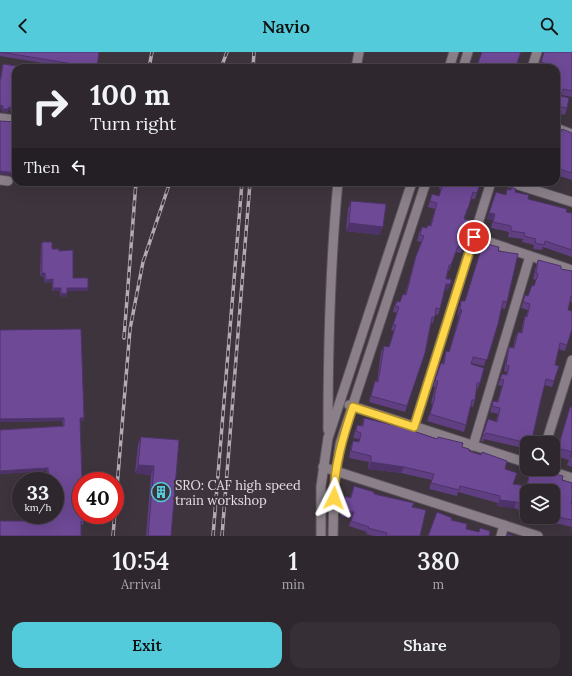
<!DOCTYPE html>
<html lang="en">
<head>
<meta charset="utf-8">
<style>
  :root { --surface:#2e272e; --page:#362f36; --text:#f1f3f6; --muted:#a7a5aa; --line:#49444a; --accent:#53cbdb }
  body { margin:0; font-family:Lora,serif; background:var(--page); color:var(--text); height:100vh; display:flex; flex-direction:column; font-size:15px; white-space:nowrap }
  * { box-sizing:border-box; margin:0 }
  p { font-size:13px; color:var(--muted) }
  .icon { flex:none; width:22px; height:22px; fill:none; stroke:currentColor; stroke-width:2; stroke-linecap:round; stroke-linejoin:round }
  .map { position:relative; height:484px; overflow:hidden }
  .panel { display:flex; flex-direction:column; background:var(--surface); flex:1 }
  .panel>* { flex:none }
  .banner { position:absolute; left:12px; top:12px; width:548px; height:122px; border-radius:12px; box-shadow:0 4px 16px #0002,0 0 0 1px var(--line); background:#2e272e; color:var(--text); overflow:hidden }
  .fabs { position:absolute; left:520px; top:384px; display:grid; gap:8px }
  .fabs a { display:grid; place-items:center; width:40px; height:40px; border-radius:8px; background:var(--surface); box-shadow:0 4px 16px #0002,0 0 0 1px var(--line); font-size:20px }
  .speed { position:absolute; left:12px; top:420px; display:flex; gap:8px; font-size:20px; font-weight:700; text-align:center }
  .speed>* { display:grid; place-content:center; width:52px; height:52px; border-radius:50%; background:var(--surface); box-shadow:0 4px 16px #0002,0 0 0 1px var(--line); line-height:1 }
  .speed small { font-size:10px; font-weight:400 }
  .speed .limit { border:6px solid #d22; background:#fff; color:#111 }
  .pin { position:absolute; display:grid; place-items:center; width:34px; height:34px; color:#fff; margin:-17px; border:2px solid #fff; border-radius:50%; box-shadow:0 1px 4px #0007 }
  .me { position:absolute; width:44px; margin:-22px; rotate:3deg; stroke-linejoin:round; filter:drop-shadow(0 0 3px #0008) }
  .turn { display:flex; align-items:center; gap:14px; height:84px; padding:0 12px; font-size:18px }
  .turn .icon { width:52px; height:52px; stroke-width:2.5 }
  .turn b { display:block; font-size:28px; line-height:34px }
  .then { display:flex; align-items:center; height:38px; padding:0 12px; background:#0003; gap:8px; font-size:15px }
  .eta { display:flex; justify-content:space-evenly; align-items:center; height:68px; text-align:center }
  .eta b { font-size:24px; font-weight:600; line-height:28px }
  .button { display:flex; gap:8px; margin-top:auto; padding:8px 12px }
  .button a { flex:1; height:46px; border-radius:12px; background:var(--accent); color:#111; font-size:16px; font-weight:600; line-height:46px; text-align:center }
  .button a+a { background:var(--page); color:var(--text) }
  header { display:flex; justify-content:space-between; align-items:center; height:52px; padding:0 12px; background:var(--accent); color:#111; font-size:18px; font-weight:600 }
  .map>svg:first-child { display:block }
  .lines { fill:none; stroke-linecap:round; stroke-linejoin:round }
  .minor-casing { stroke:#5a525a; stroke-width:11 }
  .minor { stroke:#8b808a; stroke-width:9 }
  .rail-casing { stroke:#b3abb2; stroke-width:3.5 }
  .rail { stroke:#3e343d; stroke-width:2; stroke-dasharray:6; stroke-linecap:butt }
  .wall { fill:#5f3f81 }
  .shaded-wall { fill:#4d3369 }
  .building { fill:#6e4996; stroke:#4d3369 }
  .route-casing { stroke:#a68a30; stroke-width:10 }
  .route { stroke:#ffd54a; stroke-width:7 }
  .labels { text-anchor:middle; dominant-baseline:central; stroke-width:4; stroke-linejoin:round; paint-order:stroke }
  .poi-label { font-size:13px; fill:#e5dee4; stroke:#3e343d; text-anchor:start }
</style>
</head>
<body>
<header><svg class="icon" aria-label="back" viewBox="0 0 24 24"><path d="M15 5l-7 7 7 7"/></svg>Navio<svg class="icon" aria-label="search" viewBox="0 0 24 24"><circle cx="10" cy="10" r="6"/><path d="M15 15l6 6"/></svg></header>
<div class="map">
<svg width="572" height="484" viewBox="0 0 572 484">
  <rect width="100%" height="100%" fill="#3e343d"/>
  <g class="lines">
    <defs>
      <g id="minor">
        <path d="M356 16 359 0"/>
        <path d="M449 16 454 0"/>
        <path d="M463 16 468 0"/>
        <path d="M532 16 537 0"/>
        <path d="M0 66 16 68"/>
        <path d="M556 76 572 82"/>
        <path d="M0 128 8 129"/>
        <path d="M509 130 572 150"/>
        <path d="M474 185 572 218"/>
        <path d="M349 353 527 411"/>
        <path d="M414 375 491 130"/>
        <path d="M328 378C328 295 330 213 338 130"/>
        <path d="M546 391 572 308"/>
        <path d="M473 394 530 204"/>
        <path d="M323 415 538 484"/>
        <path d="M545 417 572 426"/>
        <path d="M321 484V434L328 386 412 130"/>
        <path d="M333 484 334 435 340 392 426 130"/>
        <path d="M501 484 504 473"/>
      </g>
    </defs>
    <!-- minor casing -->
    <use href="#minor" class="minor-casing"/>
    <!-- minor -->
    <use href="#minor" class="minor"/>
    <defs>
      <g id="rail">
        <path d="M149 16 152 0"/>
        <path d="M221 16 227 0"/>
        <path d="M253 16 254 0"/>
        <path d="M124 286 136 130"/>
        <path d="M113 484 130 277 143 210 170 130"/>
        <path d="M213 484 242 130"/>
        <path d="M222 484 250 130"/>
      </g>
    </defs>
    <!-- rail casing -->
    <use href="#rail" class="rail-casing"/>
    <!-- rail -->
    <use href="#rail" class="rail"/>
  </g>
  <!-- wall -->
  <g class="wall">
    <path d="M0 0 97 16H73L0 4Z"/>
    <path d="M544 0H572V45L561 43V44L567 56 565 63 556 61V16H539Z"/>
    <path d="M3 12 16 16V59L8 58 7 61 2 60V57L0 27 2 16Z"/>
    <path d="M556 81 560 82 572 81V128L556 123Z"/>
    <path d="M440 130H477V141L475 147H471L466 163H465L464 167 463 195 461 201 456 200 449 219H448L446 227 448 238H444L440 257 438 263 435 262 433 271H431L425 301 405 360 369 350 375 329 377 330 381 300 384 294 389 295 394 279 391 278 397 261 393 260 394 255 397 249 400 250 405 243 414 210 422 190 417 189 419 181 422 175 427 176 430 174 435 157 428 155 432 142 439 144 441 138 439 137Z"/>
    <path d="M507 137 515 140 528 147 566 160 572 161V205L543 195 542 198 533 197 534 193 522 190 523 187 508 185 509 180 491 176 493 168 487 167 496 140 505 143Z"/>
    <path d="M351 149 380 183 346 179 348 157Z"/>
    <path d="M42 190 52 197 59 199 73 226 88 236 87 239H67L66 245 60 244V239H52V230L45 231 44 225 40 224 41 193Z"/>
    <path d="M483 191 498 199 507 250 505 257 501 256 484 314 471 311V312L480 331 477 338 476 337 475 348 473 355 470 354 466 373 464 380 427 369 433 352 431 351 435 335H433L438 318 441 311 443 312 444 306 446 299 449 300 459 264H457L459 255 461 249H465Z"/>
    <path d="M538 208 561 217 572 219V250H570L568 258 572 277 565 299 558 297 555 313 554 329 552 335 544 333 527 391V397L484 387 483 390 481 389 488 367 496 369 498 362 490 360 493 349 497 350 502 334 498 333 502 322 506 323 507 320 504 319 507 301 509 295 513 296 515 286 518 280 521 281 523 270 525 264H526L528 258 521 256 525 243 528 244 534 234 536 228 533 227 536 214Z"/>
    <path d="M0 278 84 366 83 369H80L84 470 83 473 50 469V463H55V429H48L47 419 0 422V378L63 374 62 369 0 370Z"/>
    <path d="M570 355H572V415L567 413 569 408 555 404Z"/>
    <path d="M364 366 437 387 462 395 469 399 505 417 513 432 526 434 530 419 562 428 571 452 572 453V478H571L572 475 537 467V465H553V439H527V461L514 456 497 454 498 451 458 440 457 444 429 437 432 428 401 421 368 417 369 410 349 406 351 395 353 389 358 390 359 387 353 386 355 379 357 373H362Z"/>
    <path d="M141 385 179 388 171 484H146L151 423 135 421 138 393Z"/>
    <path d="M354 434 412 455 420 484H374L366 482 367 480 349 474 352 466 341 465 343 450 345 444 350 446Z"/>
  </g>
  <!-- shaded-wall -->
  <g class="shaded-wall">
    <path d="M0 53 3 54 2 57H0Z"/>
    <path d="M9 55 16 56V59L8 58 7 61 2 60 3 57Z"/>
    <path d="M0 119 16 121V124L0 122Z"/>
    <path d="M31 130H59L77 132 76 135 50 132 49 135 30 133Z"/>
    <path d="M489 161 495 162 493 168 487 167Z"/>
    <path d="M349 171 383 175 380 183 346 179Z"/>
    <path d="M42 221H45L44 225 40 224Z"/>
    <path d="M53 227 52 230 45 231 46 228Z"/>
    <path d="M446 232H451L448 238H443Z"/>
    <path d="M53 236H61L60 239H52Z"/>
    <path d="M67 236H88L87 239H66Z"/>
    <path d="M61 241 67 242 66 245 60 244Z"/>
    <path d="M460 258H462L459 264H457Z"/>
    <path d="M64 366 62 369 0 370V367Z"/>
    <path d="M80 366H84L83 369H79Z"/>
    <path d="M371 410 404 415 401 421 368 417Z"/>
    <path d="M138 413 154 414 151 423 135 421Z"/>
    <path d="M48 416 47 419 0 422V419Z"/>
    <path d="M500 448 516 450 514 456 497 454Z"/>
    <path d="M343 459 354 460 352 466 341 465Z"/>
  </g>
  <!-- building -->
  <g class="building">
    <path d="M0 0H99L97 16H84L85 14Z"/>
    <path d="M482 0H521L518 8 517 16H476Z"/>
    <path d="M544 0H572V39L563 37 561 44 569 46 567 56 556 54V16H542L544 11 541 10Z"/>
    <path d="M3 12 30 16H16V56L9 55 8 57H3V54L0 53V27H1Z"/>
    <path d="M0 69 16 70V121L0 119Z"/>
    <path d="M562 77 572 81V121L556 116V117V81L560 82Z"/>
    <path d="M34 130H50V132Z"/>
    <path d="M59 130H78L77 132Z"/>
    <path d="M441 130H477V131L480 132 477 141 473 140 468 157H467L464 167 469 168 463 195 458 194 451 213H449L446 227H451V232H446L440 257 436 256 435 265H432L425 301 407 354 371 344 375 329 378 330 384 294 389 295 396 273H393L399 255 395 254 397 249 400 250 403 242 406 243 416 204 424 184 420 183 422 175 427 176 428 173 431 174 437 151 430 149 432 142 439 144 443 132 441 131Z"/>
    <path d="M511 135 516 137 515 140 529 143 528 147 567 157 566 160 572 161V198L545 189 544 193 535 191 536 187 524 184 525 181 511 179V174L493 170 495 162 489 161 496 140 506 143 507 137 511 138Z"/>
    <path d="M351 149 386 152 383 175 349 171Z"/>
    <path d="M42 190H52V197H59V199L73 198V226H88V236H67V242L61 241V236H53V227L46 228 45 221H42Z"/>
    <path d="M483 191 499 195 498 199 518 202 507 250 503 249 498 272 487 308 473 305 471 312 484 316 480 331H477L475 348H472L466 373 430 362 435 345H434L438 329 435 328 441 311 444 312 446 299 449 300 462 258H460L461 249H465Z"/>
    <path d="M538 208 561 214V217L572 219V244H571L568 258 572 259V277L567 293 560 291 555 313 559 314 554 329 546 327 541 347 532 387 543 391H527L486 381 485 384 483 383 488 367 497 370 500 356 492 354 493 349 498 350 504 328 500 327 502 322 507 323 509 314 506 313 509 295 514 296 518 280 522 281 525 264 527 265 530 252 523 250 525 243 528 244 532 233 534 234 538 222 536 221Z"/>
    <path d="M81 277 84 366H80L82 429H81V463H84V470L81 469V484H0V469H52L51 463H55V429H49L48 416 0 419V378L64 374V366L0 367V278Z"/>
    <path d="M570 355H572V405H570L572 400 558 396Z"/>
    <path d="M364 366 401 375 437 387 438 385 463 391 462 395 469 397V399L481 403 482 400 507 409 505 417 517 421 513 432 527 434 530 419 546 423 547 420 563 424 562 428 572 431V448L571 452 572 453V468L553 464V439H527V454L516 450 500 448V444L460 434 459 438 431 431 434 422 404 415 371 410V404L351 399 353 389 359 390 361 381 356 379 357 373 363 374Z"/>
    <path d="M141 385 179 388 171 484H148L154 414 138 413Z"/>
    <path d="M354 434 374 440V442L414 451 412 455 426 458 420 484H386L387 481 368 476 369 475 351 469 354 460 343 459 345 444 351 446Z"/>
    <path d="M437 460 452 466 451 468 467 472 466 477 479 480 480 476 490 479 489 484H428Z"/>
    <path d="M508 482 514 484H506Z"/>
  </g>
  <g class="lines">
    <defs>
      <path id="route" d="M334 446C334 414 343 385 353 355L414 375 474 185"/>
    </defs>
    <!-- route casing -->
    <use href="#route" class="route-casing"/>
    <!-- route -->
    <use href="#route" class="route"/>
  </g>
  <!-- icons -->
  <defs>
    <symbol id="building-ring" viewBox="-11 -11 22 22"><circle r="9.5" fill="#3e343d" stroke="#53cbdb" stroke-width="1.5"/><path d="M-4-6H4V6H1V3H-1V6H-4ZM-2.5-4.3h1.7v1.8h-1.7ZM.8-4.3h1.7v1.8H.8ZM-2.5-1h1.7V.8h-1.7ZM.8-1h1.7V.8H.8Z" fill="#53cbdb"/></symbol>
  </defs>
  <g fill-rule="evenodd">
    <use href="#building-ring" x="150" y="429" width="22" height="22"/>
  </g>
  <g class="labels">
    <!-- poi labels -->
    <g class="poi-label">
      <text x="175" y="433">SRO: CAF high speed<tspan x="175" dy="15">train workshop</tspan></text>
    </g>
  </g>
</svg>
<div class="fabs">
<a><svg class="icon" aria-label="search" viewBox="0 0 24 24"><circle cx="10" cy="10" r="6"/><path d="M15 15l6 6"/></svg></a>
<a><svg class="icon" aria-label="layers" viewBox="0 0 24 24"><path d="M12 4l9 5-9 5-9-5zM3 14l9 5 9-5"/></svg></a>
</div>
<div class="speed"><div>33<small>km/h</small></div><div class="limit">40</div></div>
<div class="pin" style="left:474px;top:185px;background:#d93025"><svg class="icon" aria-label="arrive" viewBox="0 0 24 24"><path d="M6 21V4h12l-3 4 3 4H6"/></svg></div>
<svg class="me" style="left:334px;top:446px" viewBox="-20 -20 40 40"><path d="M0-17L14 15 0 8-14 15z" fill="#ffd54a" stroke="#fff" stroke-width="4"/></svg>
<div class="banner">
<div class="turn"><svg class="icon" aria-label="right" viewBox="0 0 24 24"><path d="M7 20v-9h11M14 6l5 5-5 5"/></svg><div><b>100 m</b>Turn right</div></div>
<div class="then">Then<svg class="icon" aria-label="left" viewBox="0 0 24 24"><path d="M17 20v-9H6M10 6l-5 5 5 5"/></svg></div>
</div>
</div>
<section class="panel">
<div class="eta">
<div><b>10:54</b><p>Arrival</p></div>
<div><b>1</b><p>min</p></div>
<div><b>380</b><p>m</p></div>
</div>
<div class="button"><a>Exit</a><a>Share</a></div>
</section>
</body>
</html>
